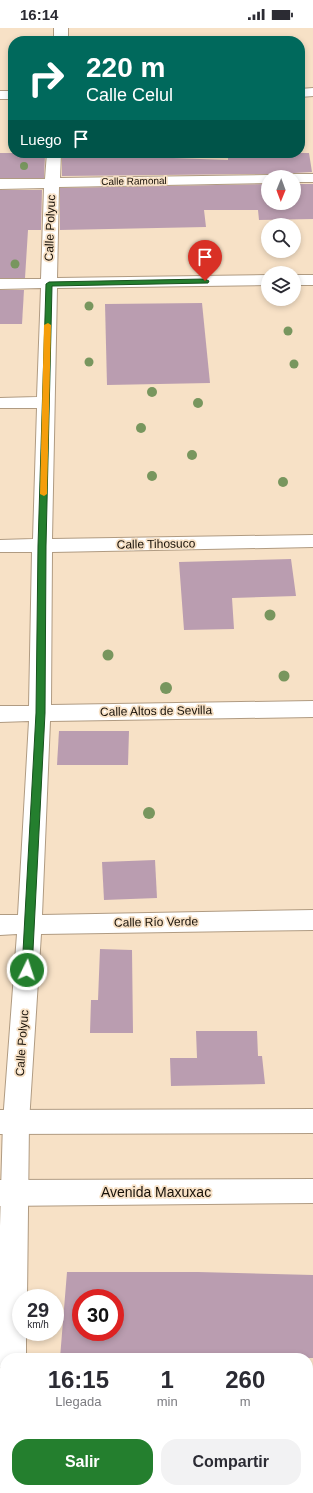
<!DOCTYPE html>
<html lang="es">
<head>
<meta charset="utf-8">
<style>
  :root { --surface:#fff; --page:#f2f2f3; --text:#2b2b33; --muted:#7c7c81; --accent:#247f2e }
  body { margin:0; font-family:Helvetica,sans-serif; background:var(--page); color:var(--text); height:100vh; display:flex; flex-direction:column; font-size:15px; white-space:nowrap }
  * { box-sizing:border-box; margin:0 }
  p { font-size:13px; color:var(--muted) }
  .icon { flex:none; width:22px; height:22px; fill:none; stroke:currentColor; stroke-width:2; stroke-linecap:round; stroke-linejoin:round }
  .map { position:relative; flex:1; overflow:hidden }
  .drawer { position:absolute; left:0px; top:1325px; width:313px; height:140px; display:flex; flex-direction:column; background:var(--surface); border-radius:16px 16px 0 0; box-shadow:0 2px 6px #0003 }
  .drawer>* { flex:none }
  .banner { position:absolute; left:8px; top:8px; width:297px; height:122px; border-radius:16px; box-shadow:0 2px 6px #0003; background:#00695c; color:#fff; overflow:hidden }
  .needle { width:26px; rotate:181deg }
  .controls { position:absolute; left:261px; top:142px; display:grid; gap:8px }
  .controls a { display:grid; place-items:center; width:40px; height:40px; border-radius:50%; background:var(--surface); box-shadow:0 2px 6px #0003; font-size:20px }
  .speed { position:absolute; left:12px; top:1261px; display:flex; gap:8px; font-size:20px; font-weight:700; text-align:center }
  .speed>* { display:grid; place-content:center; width:52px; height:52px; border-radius:50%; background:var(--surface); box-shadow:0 2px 6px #0003; line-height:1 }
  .speed small { font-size:10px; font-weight:400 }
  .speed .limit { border:6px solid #d22; background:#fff; color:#111 }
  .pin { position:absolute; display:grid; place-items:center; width:34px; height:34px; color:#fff; margin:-41px -17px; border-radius:50% 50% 50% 0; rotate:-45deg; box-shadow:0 0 4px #0007 }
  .pin .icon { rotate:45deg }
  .me { position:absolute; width:44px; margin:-22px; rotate:4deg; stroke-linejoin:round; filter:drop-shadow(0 0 3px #0008) }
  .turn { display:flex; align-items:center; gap:14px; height:84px; padding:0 12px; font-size:18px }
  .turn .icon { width:52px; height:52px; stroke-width:2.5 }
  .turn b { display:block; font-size:28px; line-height:34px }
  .then { display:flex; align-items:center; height:38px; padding:0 12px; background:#0003; gap:8px; font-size:15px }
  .eta { display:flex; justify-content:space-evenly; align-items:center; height:68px; text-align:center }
  .eta b { font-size:24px; font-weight:700; line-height:28px }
  .action { display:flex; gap:8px; margin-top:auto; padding:8px 12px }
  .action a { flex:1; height:46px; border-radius:16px; background:var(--accent); color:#fff; font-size:16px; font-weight:700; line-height:46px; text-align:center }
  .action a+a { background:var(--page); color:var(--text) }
  .status { display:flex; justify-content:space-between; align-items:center; height:28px; padding:0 20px; background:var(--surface); direction:ltr }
  .status svg { height:11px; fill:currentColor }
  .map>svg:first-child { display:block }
  .building { fill:#ba9db0; fill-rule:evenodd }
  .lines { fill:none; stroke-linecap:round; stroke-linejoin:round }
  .street-casing { stroke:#b09b82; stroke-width:2 }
  .secondary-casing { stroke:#b09b82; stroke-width:2 }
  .street { fill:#fff; fill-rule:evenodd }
  .secondary { fill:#fff; fill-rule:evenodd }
  .tree { fill:#78965e }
  .route { fill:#247f2e; stroke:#17531e }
  .slow { fill:#f59e0b }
  .labels { text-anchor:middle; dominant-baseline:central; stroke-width:3.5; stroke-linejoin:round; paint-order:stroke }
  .far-street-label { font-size:10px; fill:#181108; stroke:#f7e1c6 }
  .street-label { font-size:12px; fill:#181108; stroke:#f7e1c6 }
  .near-street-label { font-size:14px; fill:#181108; stroke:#f7e1c6 }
</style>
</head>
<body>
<div class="status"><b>16:14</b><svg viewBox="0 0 49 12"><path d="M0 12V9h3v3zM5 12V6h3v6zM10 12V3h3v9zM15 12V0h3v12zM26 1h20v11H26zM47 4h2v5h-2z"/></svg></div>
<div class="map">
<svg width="313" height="1465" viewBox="0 0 313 1465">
  <rect width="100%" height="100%" fill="#f7e1c6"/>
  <!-- building -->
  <g class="building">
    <path d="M0 125H36V129L45 128 44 150H0Z"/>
    <path d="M120 125H173V130L228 132V125H309L312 144 294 145 288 146 286 149H275L268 146 62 148V128L120 126Z"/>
    <path d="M268 156V175H294V156H313V191L259 192 258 182H204L206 199 60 202V160Z"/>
    <path d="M0 162H42L41 202H28L25 250H0Z"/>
    <path d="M0 262H24L22 296H0Z"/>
    <path d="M202 275 210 355 107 357 105 276Z"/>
    <path d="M291 531 296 568 232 570 234 601 184 602 179 534Z"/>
    <path d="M59 703H129L128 737H57Z"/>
    <path d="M155 832 157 870 104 872 102 834Z"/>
    <path d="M100 921 132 922 133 1005H90L91 972H98Z"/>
    <path d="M196 1003H257L258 1028H262L265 1056 171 1058 170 1030H197Z"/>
    <path d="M67 1244H198L313 1247V1330H60ZM81 1270H115V1304H81Z"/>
  </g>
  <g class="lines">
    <defs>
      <g id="street">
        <rect x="54" y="0" width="14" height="13"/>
        <path d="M313 60V68L300 69V61Z"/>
        <rect x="0" y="63" width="13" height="8"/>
        <path d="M47 125H61L60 150 268 147 274 149H268V155L59 159 57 250 268 247V257L57 260 52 511 313 507V519L52 524 51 677 313 673V689L50 693 42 887 313 882V902L41 906 29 1094 27 1270H21V1304H26V1330H5V1342L0 1339V1198L3 1094 17 906 0 907V887H18L29 693 0 694V678H29L32 524H0V512L33 511 37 380H0V370L37 369 41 260 0 261V251H41L44 160 0 161V151H45Z"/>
        <path d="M294 146H313V154H294V149H287L289 147Z"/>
        <rect x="294" y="247" width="19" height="10"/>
        <path d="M5 1446V1460H23V1465H0V1448Z"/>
      </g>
      <g id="secondary">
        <path d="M313 1081V1105L0 1106V1082Z"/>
        <path d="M313 1151V1175L0 1178V1152Z"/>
      </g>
    </defs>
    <!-- street casing -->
    <use href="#street" class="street-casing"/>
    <!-- secondary casing -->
    <use href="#secondary" class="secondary-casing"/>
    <!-- street -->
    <use href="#street" class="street"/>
    <!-- secondary -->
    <use href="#secondary" class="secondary"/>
  </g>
  <!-- trees -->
  <g class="tree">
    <circle cx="24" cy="138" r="4"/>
    <circle cx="15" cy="236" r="4.5"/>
    <circle cx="89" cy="278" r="4.5"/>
    <circle cx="288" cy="303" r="4.5"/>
    <circle cx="89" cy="334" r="4.5"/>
    <circle cx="294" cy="336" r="4.5"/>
    <circle cx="152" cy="364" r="5"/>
    <circle cx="198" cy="375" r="5"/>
    <circle cx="141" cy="400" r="5"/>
    <circle cx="192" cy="427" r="5"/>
    <circle cx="152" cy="448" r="5"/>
    <circle cx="283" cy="454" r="5"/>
    <circle cx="270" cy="587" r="5.5"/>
    <circle cx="108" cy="627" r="5.5"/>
    <circle cx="284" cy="648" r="5.5"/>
    <circle cx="166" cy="660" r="6"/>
    <circle cx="149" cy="785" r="6"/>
  </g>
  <!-- route -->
  <path class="route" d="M205 251 209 253 208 255 52 258 46 518 45 685 32 942 30 945 27 946 23 945 22 942 36 685 38 518 46 256 49 254Z"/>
  <!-- slow -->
  <path class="slow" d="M48 295 51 297 47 466 44 468 40 466 44 297Z"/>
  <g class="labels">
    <!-- far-street labels -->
    <g class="far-street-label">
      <text transform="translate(134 153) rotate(-1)">Calle Ramonal</text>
    </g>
    <!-- street labels -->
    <g class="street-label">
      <text transform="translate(50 200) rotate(-88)">Calle Polyuc</text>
      <text transform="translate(156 516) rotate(-1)">Calle Tihosuco</text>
      <text transform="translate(156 683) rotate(-1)">Calle Altos de Sevilla</text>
      <text transform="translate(156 894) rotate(-1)">Calle Río Verde</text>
      <text transform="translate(22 1015) rotate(-86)">Calle Polyuc</text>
    </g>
    <!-- near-street labels -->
    <g class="near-street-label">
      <text x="156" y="1164">Avenida Maxuxac</text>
    </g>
  </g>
</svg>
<div class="controls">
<a><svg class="needle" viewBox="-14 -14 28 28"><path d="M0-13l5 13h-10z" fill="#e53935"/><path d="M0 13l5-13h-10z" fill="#7c7c81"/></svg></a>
<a><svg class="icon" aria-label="search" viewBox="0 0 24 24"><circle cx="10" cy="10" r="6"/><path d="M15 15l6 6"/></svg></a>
<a><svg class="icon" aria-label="layers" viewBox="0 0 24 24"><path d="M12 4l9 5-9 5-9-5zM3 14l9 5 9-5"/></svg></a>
</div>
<div class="speed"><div>29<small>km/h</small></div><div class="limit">30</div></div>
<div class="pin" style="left:205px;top:253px;background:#d93025"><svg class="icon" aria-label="arrive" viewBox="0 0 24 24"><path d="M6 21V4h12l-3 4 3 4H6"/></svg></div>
<svg class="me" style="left:27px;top:942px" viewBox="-20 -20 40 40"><circle r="17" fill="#247f2e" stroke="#fff" stroke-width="3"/><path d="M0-11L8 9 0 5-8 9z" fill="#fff"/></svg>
<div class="banner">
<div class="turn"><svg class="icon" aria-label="right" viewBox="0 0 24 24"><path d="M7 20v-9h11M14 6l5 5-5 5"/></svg><div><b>220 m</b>Calle Celul</div></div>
<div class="then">Luego<svg class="icon" aria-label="arrive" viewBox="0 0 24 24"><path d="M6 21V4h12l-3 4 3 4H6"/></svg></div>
</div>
<section class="drawer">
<div class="eta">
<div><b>16:15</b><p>Llegada</p></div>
<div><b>1</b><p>min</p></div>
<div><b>260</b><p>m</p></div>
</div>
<div class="action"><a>Salir</a><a>Compartir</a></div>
</section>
</div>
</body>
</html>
